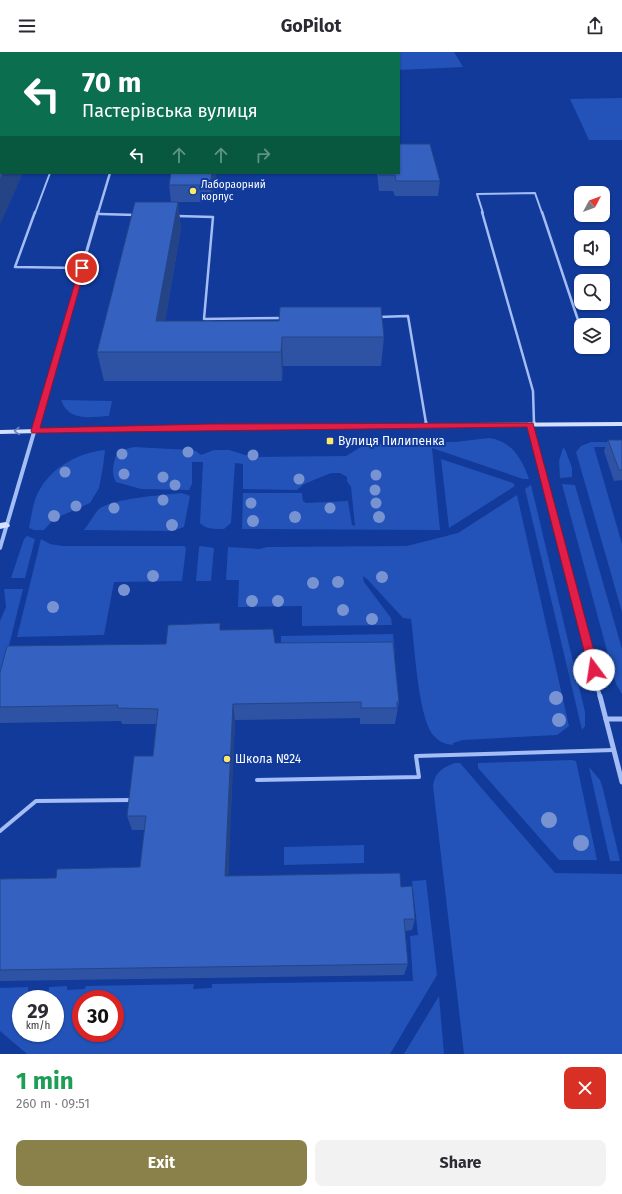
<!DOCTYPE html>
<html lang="en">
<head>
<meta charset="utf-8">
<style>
  :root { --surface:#fff; --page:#f2f2f3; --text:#2b2b33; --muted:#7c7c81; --accent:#8a804a }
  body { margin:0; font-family:"Fira Sans",sans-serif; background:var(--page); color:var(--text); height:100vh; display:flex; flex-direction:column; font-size:15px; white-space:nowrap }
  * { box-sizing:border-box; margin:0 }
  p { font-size:13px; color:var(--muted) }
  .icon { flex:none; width:22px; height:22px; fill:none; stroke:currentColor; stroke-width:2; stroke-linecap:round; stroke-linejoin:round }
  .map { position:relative; height:1002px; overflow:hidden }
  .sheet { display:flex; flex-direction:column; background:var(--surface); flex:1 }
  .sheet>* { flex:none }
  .banner { position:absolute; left:0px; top:0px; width:400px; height:122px; box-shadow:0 1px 3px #0004; background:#0b6e4f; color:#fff; overflow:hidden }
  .needle { width:26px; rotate:49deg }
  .fabs { position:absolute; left:574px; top:134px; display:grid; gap:8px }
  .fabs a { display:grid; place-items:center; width:36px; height:36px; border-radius:8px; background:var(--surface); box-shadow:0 1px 3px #0004; font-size:20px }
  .speed { position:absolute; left:12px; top:938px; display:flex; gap:8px; font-size:20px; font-weight:700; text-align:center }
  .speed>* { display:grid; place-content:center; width:52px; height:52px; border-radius:50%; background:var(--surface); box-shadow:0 1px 3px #0004; line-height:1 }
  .speed small { font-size:10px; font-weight:400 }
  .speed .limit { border:6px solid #d22; background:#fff; color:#111 }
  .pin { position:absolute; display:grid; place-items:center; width:34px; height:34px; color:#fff; margin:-17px; border:2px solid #fff; border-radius:50%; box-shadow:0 1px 4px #0007 }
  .me { position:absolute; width:44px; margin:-22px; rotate:346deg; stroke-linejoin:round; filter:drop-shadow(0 0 3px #0008) }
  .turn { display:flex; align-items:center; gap:14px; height:84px; padding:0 16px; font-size:18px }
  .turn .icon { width:52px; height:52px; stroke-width:2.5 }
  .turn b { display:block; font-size:28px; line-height:34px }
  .lanes { display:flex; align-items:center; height:38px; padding:0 16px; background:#0003; justify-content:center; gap:20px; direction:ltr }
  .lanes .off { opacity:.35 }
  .round { display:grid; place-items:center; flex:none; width:42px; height:42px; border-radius:8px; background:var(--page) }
  .head { display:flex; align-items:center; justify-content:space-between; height:68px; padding:0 16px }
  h1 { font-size:24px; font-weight:700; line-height:30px; color:#1e9e55 }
  .action { display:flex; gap:8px; margin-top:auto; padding:8px 16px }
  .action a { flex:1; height:46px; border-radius:8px; background:var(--accent); color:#fff; font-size:16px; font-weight:700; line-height:46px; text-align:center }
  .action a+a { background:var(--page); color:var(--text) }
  header { display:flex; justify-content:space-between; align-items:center; height:52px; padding:0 16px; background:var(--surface); font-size:18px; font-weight:700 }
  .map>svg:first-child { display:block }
  .green { fill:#2353b8; fill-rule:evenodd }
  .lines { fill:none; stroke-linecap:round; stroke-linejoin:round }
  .service-far3 { stroke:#a4bdf4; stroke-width:2 }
  .service-far2 { stroke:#a4bdf4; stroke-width:2.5 }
  .service-far1 { stroke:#a4bdf4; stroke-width:3 }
  .service { stroke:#a4bdf4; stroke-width:4 }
  .minor-far3 { stroke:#a4bdf4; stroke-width:2.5 }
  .minor-far2 { stroke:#a4bdf4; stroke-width:3 }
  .minor-far1 { stroke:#a4bdf4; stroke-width:4 }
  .minor { stroke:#a4bdf4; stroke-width:5 }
  .secondary { fill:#d4e0fd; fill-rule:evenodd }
  .tree { fill:#7893d1 }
  .wall { fill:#2e53a5 }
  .shaded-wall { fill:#254486 }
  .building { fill:#3561c0; stroke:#254486 }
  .oneway { stroke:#6985c7 }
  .route { fill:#e11d48; stroke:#92132f }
  .poi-dot { fill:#ffe867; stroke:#113a9a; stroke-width:1.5 }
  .labels { text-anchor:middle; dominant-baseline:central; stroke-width:4; stroke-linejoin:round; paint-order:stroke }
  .far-poi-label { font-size:10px; fill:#fff; stroke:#113a9a; text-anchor:start }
  .poi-label { font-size:12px; fill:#fff; stroke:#113a9a; text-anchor:start }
</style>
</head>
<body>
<header><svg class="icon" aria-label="menu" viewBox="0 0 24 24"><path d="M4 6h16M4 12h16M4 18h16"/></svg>GoPilot<svg class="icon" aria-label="share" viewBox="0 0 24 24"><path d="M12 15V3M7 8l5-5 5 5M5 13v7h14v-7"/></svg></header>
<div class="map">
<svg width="622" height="1002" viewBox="0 0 622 1002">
  <rect width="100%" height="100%" fill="#113a9a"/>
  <!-- green -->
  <g class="green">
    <path d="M358 0H454L463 15 399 18V1Z"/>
    <path d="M622 46V88H589L570 47Z"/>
    <path d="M61 348 112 349 109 364C90 365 69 370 61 348Z"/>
    <path d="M489 386C512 389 522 407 529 427H523L432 396 440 478 242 477 243 441H302L303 449 306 451 348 449 352 473 355 474 351 435 347 429V425L340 421H331L304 432 297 438 243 437V412L235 411 231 471 224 477C215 477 207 478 200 471L203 410H192V432L189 438 141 437 116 430C110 419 114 409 118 399L134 395 190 398 196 399 201 403 214 398H229L252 405 346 404 366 392 455 390Z"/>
    <path d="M591 390H622V395H594L622 492V560L576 400 581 394Z"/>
    <path d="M563 396 565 397 572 416V425L560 426 559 409Z"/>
    <path d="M105 398 103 415 99 436 90 451 54 467 44 478H34L29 476C31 467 32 457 35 448 45 419 75 401 105 398Z"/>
    <path d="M441 407 513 431 515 434 449 476Z"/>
    <path d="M562 432 575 433 622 597V642L616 632Z"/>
    <path d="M531 433 585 660V674L582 678 525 437Z"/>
    <path d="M182 441 190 444 184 475 172 479 84 478C89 472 94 462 99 457 114 446 163 443 182 441Z"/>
    <path d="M517 443 569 674 557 683 463 688 453 691V693C445 692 439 690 434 684 418 666 415 595 411 567L403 566 368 528 363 524 364 530 391 566 392 573 302 574V554L238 555 239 528H226L228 495 260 497 267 495 407 494 458 481Z"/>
    <path d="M27 484 35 487 25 526H11L24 487Z"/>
    <path d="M41 487 50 492 62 494H184L186 496 182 529 114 530 104 583 17 585Z"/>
    <path d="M201 494 214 496 211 529H196L199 495Z"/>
    <path d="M4 537H23L0 630V569L6 555Z"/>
    <path d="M393 582 395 602 237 604 281 599V584Z"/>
    <path d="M571 708 576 709 597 808H559L478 716V711Z"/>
    <path d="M455 711H460L555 821 622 822V1002H464L433 734C435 720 442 716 455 711Z"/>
    <path d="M589 715 600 728 603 737 620 809H610Z"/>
    <path d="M364 793V811L284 813V795Z"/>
    <path d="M426 828 437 923 390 1002H27L0 979V936L28 935V939H49V935L67 934V938L85 937 86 934 194 932 193 937 212 936V932L413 929 410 884 418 883 412 829ZM21 947H55V981H21ZM81 947H115V981H81Z"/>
    <path d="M439 944 444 1002H404Z"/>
  </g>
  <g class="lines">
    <!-- service-far3 -->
    <g class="service-far3">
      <path d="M35 161 50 121"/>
      <path d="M483 161 477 142 535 141 542 161"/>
    </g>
    <!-- service-far2 -->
    <g class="service-far2">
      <path d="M35 160 15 215 82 216"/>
      <path d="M482 160 533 339 534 371"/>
      <path d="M542 160 581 277"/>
      <path d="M100 162 136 163"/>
      <path d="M177 164 213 165 204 267 283 266"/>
      <path d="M378 265 408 264 426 371"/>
    </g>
    <!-- service-far1 -->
    <g class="service-far1">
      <path d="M426 370V373"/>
      <path d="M534 370V372"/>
    </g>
    <!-- service -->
    <g class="service">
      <path d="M257 728 419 725 416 704 614 698"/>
      <path d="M0 779 36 749 132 748"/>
    </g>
    <!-- minor-far3 -->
    <path class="minor-far3" d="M98 161 110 121"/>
    <!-- minor-far2 -->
    <path class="minor-far2" d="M37 371 98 160"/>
    <!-- minor-far1 -->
    <g class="minor-far1">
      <path d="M530 372 600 645"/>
      <path d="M0 496 37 370"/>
    </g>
    <!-- minor -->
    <g class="minor">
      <path d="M600 644 622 730"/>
      <path d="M606 667H622"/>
    </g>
    <!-- secondary -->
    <g class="secondary">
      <path d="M622 370V374L196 377 0 382V378L196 373Z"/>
      <path d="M6 470 10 473 9 475 0 477V471Z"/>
    </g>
  </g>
  <!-- trees -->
  <g class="tree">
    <circle cx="188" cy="400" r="5.5"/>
    <circle cx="122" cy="402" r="5.5"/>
    <circle cx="253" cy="403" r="5.5"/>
    <circle cx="65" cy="420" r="5.5"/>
    <circle cx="124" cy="422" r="5.5"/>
    <circle cx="376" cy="423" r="5.5"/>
    <circle cx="163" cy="425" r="5.5"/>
    <circle cx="299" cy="427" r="5.5"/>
    <circle cx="175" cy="433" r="5.5"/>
    <circle cx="375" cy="438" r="5.5"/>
    <circle cx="163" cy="448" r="5.5"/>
    <circle cx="251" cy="451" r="5.5"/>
    <circle cx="376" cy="451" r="5.5"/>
    <circle cx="76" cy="454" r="5.5"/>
    <circle cx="114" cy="456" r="5.5"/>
    <circle cx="330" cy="456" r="5.5"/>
    <circle cx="54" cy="464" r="6"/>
    <circle cx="295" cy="465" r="6"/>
    <circle cx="379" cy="465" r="6"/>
    <circle cx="253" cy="469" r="6"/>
    <circle cx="172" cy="473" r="6"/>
    <circle cx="153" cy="524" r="6"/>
    <circle cx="382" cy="525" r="6"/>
    <circle cx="338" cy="530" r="6"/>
    <circle cx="313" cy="531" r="6"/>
    <circle cx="124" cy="538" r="6"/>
    <circle cx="252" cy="549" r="6"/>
    <circle cx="278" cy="549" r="6"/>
    <circle cx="53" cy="555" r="6"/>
    <circle cx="343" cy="558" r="6"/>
    <circle cx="372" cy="567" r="6"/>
    <circle cx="556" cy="646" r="7"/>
    <circle cx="559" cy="668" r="7"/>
    <circle cx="549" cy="768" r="8"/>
    <circle cx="581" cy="791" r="8"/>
  </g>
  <!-- wall -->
  <g class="wall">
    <path d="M216 121 212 150H178L181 177 165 269 384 285 381 314H283L282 329H104L97 300 171 150 169 133Z"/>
    <path d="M377 121H399L440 129 438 144H395L393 139H379Z"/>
    <path d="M608 388H622V428L614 429 604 399Z"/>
    <path d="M221 578 275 591 399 650 395 672H360V666L235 668 228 824 401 835 415 867 412 878 405 879 408 912 404 923 0 929V827L56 826 140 815 144 778H132L127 764 153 704 156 672H122L121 669 0 671V621L166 592Z"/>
  </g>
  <!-- shaded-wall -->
  <g class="shaded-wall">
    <rect x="5" y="0" width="15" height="1"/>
    <path d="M1 8V36L0 38V9Z"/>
    <path d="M3 121H23L0 173V128Z"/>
    <path d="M212 121H216L212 150 210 133Z"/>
    <path d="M178 150 181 177 160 298 156 269Z"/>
    <path d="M282 285 283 314 282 329 281 300Z"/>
    <path d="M233 652 235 668 228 837 225 824Z"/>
  </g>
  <!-- building -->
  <g class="building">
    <path d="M0 0H5V1H1V8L0 9Z"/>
    <path d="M0 83H1V121H3L0 128Z"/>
    <path d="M399 92H430L440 129H396L395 123H380L379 121H399Z"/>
    <path d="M171 121H212L210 133H169Z"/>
    <path d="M135 150H178L156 269H279L280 255H381L384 285H282L281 300H97Z"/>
    <path d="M608 388H622V418H619Z"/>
    <path d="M220 571V578L273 577 275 591 393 590 399 650H397V656H361V650L233 652 225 824 400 821 401 835 412 834 415 867H404L408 912 0 918V827L56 826 57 817 140 815 146 764H127L134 704H153L158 657 117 656 118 653 0 655V621L7 594 166 592 168 573Z"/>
  </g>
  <!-- one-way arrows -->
  <defs><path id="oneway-chevron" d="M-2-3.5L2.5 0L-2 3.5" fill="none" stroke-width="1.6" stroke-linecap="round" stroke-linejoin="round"/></defs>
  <use class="oneway" href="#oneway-chevron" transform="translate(17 379) rotate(178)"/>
  <!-- route -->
  <path class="route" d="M80 214 85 216 40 376 211 372 533 371 599 618 597 621 594 622 589 618 527 375 32 381 31 379Z"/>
  <!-- markers -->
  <g class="poi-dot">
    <circle cx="193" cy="139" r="4"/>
    <rect x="326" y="385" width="8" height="8" rx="2"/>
    <circle cx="227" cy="707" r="4"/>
  </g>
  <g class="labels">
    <!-- far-poi labels -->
    <g class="far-poi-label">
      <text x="201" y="133">Лабораорний<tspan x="201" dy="12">корпус</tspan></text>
    </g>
    <!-- poi labels -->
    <g class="poi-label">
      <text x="338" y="389">Вулиця Пилипенка</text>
      <text x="235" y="707">Школа №24</text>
    </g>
  </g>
</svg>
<div class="fabs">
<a><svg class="needle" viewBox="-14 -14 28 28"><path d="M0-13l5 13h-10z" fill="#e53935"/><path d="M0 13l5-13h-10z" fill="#7c7c81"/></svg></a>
<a><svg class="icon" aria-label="sound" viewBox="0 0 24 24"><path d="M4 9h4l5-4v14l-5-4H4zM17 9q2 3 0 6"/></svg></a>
<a><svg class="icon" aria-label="search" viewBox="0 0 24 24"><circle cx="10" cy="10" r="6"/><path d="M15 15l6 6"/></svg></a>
<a><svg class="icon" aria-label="layers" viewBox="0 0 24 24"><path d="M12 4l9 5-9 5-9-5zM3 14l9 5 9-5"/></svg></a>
</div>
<div class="speed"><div>29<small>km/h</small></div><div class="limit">30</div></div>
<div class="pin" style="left:82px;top:216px;background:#d93025"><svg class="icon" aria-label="arrive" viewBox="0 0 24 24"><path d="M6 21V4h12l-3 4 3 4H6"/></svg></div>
<svg class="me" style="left:594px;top:618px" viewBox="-20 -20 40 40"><circle r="19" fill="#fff"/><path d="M0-13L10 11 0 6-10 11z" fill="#e11d48"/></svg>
<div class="banner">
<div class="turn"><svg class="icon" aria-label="left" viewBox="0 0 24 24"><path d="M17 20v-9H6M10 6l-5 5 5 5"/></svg><div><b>70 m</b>Пастерівська вулиця</div></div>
<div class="lanes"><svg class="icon" aria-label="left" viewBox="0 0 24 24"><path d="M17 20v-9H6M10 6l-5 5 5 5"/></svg><svg class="icon off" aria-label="ahead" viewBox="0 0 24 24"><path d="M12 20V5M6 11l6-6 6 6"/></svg><svg class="icon off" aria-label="ahead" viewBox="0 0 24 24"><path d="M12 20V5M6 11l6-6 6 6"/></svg><svg class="icon off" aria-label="right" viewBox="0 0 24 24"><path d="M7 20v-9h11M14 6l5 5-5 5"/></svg></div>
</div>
</div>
<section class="sheet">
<div class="head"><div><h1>1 min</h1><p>260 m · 09:51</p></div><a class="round" style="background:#d93025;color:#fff"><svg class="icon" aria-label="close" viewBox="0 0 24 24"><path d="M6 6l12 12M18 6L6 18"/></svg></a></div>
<div class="action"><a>Exit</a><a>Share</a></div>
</section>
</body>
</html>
